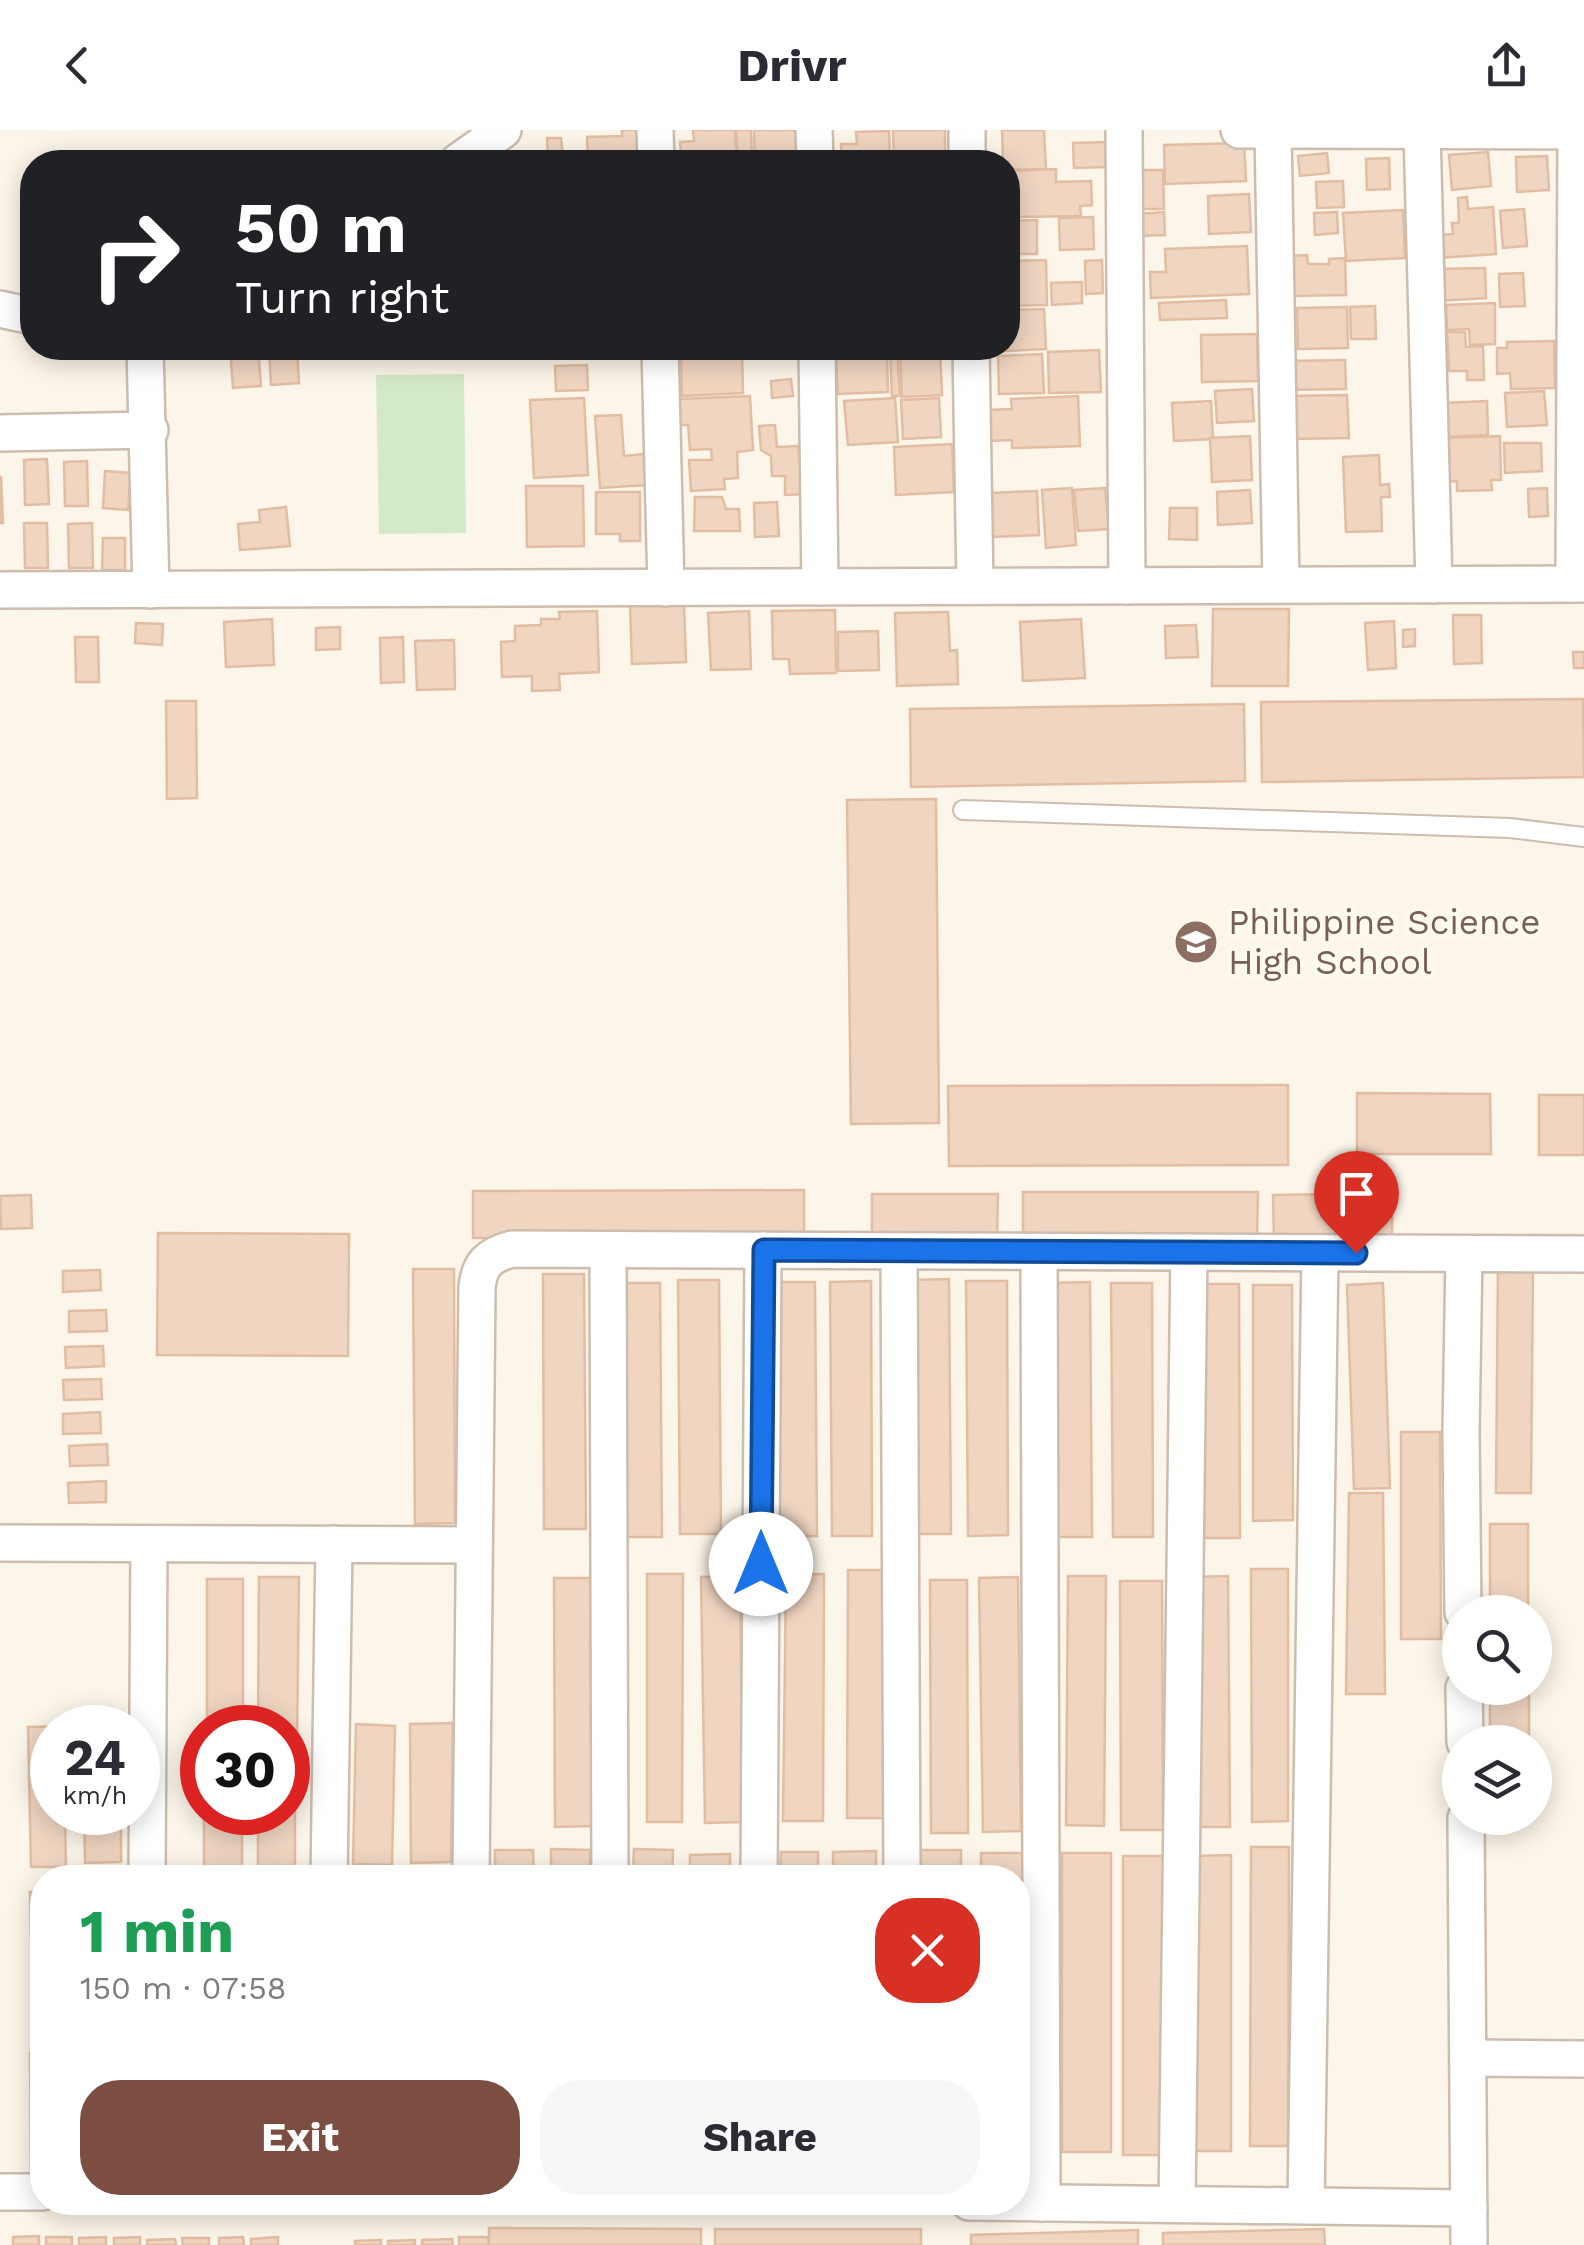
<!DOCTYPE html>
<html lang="en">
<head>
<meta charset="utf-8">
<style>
  :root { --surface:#fff; --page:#f7f7f7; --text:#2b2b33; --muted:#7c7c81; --accent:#7c4e42 }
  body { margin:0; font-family:"Work Sans",sans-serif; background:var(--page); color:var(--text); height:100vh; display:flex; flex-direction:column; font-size:38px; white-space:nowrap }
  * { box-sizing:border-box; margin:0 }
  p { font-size:32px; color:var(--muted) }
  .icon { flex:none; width:55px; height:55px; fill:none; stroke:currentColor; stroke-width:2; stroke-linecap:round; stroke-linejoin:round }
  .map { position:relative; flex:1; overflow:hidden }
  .drawer { position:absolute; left:30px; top:1735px; width:1000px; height:350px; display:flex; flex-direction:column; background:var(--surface); border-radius:40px; box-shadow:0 5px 25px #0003 }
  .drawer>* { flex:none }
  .banner { position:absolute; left:20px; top:20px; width:1000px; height:210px; border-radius:40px; box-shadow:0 5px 25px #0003; background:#202124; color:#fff; overflow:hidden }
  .fabs { position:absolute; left:1442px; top:1465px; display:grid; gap:20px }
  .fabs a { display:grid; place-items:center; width:110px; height:110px; border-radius:50%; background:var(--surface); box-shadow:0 5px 25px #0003; font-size:50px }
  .speed { position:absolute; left:30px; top:1575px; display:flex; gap:20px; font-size:50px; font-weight:700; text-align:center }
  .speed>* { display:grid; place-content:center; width:130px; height:130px; border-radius:50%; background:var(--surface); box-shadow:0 5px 25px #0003; line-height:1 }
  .speed small { font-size:25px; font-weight:400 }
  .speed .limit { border:15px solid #d22; background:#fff; color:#111 }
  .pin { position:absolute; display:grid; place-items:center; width:85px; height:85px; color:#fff; margin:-102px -42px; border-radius:50% 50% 50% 0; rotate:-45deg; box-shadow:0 0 10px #0007 }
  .pin .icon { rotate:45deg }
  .me { position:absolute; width:110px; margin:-55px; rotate:0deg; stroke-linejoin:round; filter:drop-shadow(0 0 8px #0008) }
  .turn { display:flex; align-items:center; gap:35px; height:210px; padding:0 50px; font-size:45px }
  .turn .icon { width:130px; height:130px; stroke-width:2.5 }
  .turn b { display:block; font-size:70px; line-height:85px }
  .round { display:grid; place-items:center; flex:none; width:105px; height:105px; border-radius:40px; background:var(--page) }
  .summary { display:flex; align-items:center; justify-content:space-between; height:170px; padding:0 50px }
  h1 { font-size:60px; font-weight:700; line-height:75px; color:#1e9e55 }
  .cta { display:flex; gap:20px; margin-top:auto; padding:20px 50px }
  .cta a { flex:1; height:115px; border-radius:40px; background:var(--accent); color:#fff; font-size:40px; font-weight:700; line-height:115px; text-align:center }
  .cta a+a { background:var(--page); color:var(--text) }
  header { display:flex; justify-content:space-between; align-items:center; height:130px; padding:0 50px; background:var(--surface); font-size:45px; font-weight:700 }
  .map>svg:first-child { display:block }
  .green { fill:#d4e9c7 }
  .building { fill:#f0d6c1; stroke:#e2bda3; stroke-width:2.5 }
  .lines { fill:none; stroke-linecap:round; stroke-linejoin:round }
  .service-casing { stroke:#cdbdaf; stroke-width:22 }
  .minor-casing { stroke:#cdbdaf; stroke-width:40 }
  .service { stroke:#fff; stroke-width:18 }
  .minor { stroke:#fff; stroke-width:35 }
  .route-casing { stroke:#114b97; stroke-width:25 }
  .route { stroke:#1a73e8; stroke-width:18 }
  .labels { text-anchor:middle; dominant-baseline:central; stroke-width:9; stroke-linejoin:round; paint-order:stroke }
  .education-label { font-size:35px; fill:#785e54; stroke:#fef9ef; text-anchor:start }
</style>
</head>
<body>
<header><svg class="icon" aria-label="back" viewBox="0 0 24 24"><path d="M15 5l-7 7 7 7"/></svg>Drivr<svg class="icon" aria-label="share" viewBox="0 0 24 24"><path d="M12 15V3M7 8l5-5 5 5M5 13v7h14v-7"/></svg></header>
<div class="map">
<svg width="1584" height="2115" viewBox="0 0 1584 2115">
  <rect width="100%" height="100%" fill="#fcf5e9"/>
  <!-- green -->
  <path class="green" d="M464 244 466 403 379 404 376 245Z"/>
  <!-- building -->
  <g class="building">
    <path d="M622 0H637L638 32H588L587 7 622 6Z"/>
    <path d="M693 0H735L737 32H682L680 12 694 11Z"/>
    <path d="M736 0H751L752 32H738Z"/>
    <path d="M754 0H803L805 30 755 32Z"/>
    <path d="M893 0H945V32H894Z"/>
    <path d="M1002 0H1044L1046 39 1008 40V32H1003Z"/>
    <path d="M889 1 890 32H842L841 14H857L856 2Z"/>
    <path d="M547 8H561L563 27H548Z"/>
    <path d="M1105 12 1106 37 1074 38 1073 13Z"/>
    <path d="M1244 13 1246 51 1165 54 1164 15Z"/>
    <path d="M1488 22 1491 56 1452 60 1449 25Z"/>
    <path d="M1327 23 1329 43 1300 46 1298 26Z"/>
    <path d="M1547 26 1549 60 1517 62 1516 27Z"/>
    <path d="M1389 28 1390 59 1367 60 1366 29Z"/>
    <path d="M1056 39V52L1091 51 1092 75 1080 76 1081 86 1008 87V41Z"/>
    <path d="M1141 40H1163L1164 79H1141Z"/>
    <path d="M1343 51 1344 77 1317 78 1316 52Z"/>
    <path d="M1249 64 1251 102 1209 104 1208 66Z"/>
    <path d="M1467 67 1468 79 1493 77 1496 124 1438 128 1437 105 1453 104 1452 93H1459L1458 68Z"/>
    <path d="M1524 79 1527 116 1503 118 1500 81Z"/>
    <path d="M1403 80 1405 128 1346 131 1343 83Z"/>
    <path d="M1164 82 1165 105 1140 106 1139 84Z"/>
    <path d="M1337 82 1338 103 1315 105 1314 83Z"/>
    <path d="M1093 87 1094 119 1060 120 1059 88Z"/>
    <path d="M1037 90V124H1008V91Z"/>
    <path d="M1247 116 1249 164 1151 168 1150 142H1166L1165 119Z"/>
    <path d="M1307 125 1308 134H1329V129L1345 128 1346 165 1292 166 1290 126Z"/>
    <path d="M1046 130 1047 175 1008 176V131Z"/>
    <path d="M1102 130 1103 163 1086 164 1085 131Z"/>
    <path d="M1485 138 1486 168 1438 171 1437 139Z"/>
    <path d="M1523 143 1525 176 1500 177 1499 144Z"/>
    <path d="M1082 152V173L1052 175 1051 153Z"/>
    <path d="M1226 170 1227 188 1160 190 1159 173Z"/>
    <path d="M1495 173V214L1470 215 1469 199 1447 200 1446 175Z"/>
    <path d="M1375 176 1376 209H1351L1350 177Z"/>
    <path d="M1347 177 1348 218 1298 219 1297 178Z"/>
    <path d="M1044 179 1046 219 986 222V218H1008V180Z"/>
    <path d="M1447 202H1465L1466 217 1483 216 1484 250H1467V241H1449Z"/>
    <path d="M1257 204 1258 251 1202 252 1201 205Z"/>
    <path d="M1554 211 1555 258 1511 259 1510 243 1497 244V218H1507V212Z"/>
    <path d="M230 218H258L261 256 233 258Z"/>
    <path d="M269 218H297L299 253 271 255Z"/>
    <path d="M556 218H587V221L556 223Z"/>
    <path d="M848 218H897L900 266H892L890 220 848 222Z"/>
    <path d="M900 218H940L942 265 902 267Z"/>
    <path d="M1099 220 1101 262 1049 263 1048 222Z"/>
    <path d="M742 221 743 263 682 266 681 224Z"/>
    <path d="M887 224 888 262 838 264 836 227Z"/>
    <path d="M1042 224 1044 263 999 264 998 226Z"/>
    <path d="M1345 230 1346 259 1288 260 1287 231Z"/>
    <path d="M587 235 588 260 556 261 555 236Z"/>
    <path d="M791 249 793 266 772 268 771 251Z"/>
    <path d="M1252 259 1254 291 1217 293 1215 261Z"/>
    <path d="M1544 261 1547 295 1507 297 1505 263Z"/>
    <path d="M1347 265 1349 308 1287 309 1286 266Z"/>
    <path d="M750 266 753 320 737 322 738 348 724 349 725 359 691 361 689 330H712L711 319 690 320 688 295H681L679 269Z"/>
    <path d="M1078 266 1080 316 1012 318V310L989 311 988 280 1012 279 1011 269Z"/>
    <path d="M584 268 588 345 534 348 530 270Z"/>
    <path d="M895 268 898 312 848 315 844 271Z"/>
    <path d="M939 268 941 307 903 309 901 270Z"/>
    <path d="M1211 271 1213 309 1174 311 1172 273Z"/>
    <path d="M1487 271 1488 305 1444 307 1442 273Z"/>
    <path d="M621 285 624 326 644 324 646 355 600 358 595 286Z"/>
    <path d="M775 295 777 317 798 316 804 364 785 365V346H772L771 326 761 320 759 296Z"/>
    <path d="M1250 306 1252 350 1212 352 1210 308Z"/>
    <path d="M1500 306 1501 350H1491L1492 360 1457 361V351L1443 352 1442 308Z"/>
    <path d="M1504 313H1541L1542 341 1505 343Z"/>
    <path d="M952 314 954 362 896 365 894 317Z"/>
    <path d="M1379 325 1380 355 1389 354 1390 367H1381L1382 401 1346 402 1343 327Z"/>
    <path d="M47 329 49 374 25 375 24 330Z"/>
    <path d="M87 331 88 376H65L64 332Z"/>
    <path d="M105 341 131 343 128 380 103 378Z"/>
    <path d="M0 347H1L3 393H0Z"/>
    <path d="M526 356H583L584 416 527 417Z"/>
    <path d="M1072 358 1076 415 1046 418 1042 360Z"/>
    <path d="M1105 358 1109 399 1078 401 1074 360Z"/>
    <path d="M1547 358 1548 386 1529 387 1528 359Z"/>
    <path d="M1250 360 1252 393 1218 395 1217 362Z"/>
    <path d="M1037 361 1039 405 991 407 989 363Z"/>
    <path d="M596 362H640V411H620V404H596Z"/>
    <path d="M695 367H722L726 379H739L740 401H694Z"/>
    <path d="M777 372 779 406 755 407 754 373Z"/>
    <path d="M286 377 290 416 240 420 238 394 260 392 259 380Z"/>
    <path d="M1170 378H1197V410L1169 409Z"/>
    <path d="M24 393H47L48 438H25Z"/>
    <path d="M92 393 93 438H69L68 394Z"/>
    <path d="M103 408H125V440H102Z"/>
    <path d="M684 474 686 532 632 534 630 476Z"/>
    <path d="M1213 479H1289L1288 556H1212Z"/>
    <path d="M835 480 836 543 790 544 789 529H773L772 481Z"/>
    <path d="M597 481 599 542 559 544 560 560 532 561V546L502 547 501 512 515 511V496L541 495V489H560L559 482Z"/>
    <path d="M749 481 751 539 711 540 708 483Z"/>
    <path d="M948 482 950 521 957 520 958 554 897 556 895 483Z"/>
    <path d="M1453 485H1481L1482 533 1454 534Z"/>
    <path d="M272 489 274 535 226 537 224 492Z"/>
    <path d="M1081 489 1085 548 1023 551 1020 492Z"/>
    <path d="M1394 491 1396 538 1368 540 1365 493Z"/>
    <path d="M136 493 163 494 162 515 135 513Z"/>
    <path d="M1196 495 1198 527 1166 528 1165 496Z"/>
    <path d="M340 497V519L316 520V498Z"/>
    <path d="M1415 499V516L1403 517V500Z"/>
    <path d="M878 501 879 540 838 541V502Z"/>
    <path d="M75 507H98L99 552H76Z"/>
    <path d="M403 507 404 552 381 553 380 508Z"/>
    <path d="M454 510 455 559 417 560 415 511Z"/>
    <path d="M1573 522H1584V538H1574Z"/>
    <path d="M1583 569 1584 647 1262 652 1261 572Z"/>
    <path d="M166 571H196L197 668 167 669Z"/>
    <path d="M1244 574 1245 651 911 657 910 579Z"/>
    <path d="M936 669 939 993 851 994 847 670Z"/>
    <path d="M1288 955V1035L949 1036 948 956Z"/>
    <path d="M1357 963 1490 964 1491 1024H1357Z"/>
    <rect x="1539" y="965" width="45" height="60"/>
    <path d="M804 1060V1107L473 1108V1061Z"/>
    <path d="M1023 1062H1258L1257 1107H1023Z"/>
    <path d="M1392 1063V1108L1274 1110 1273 1065Z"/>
    <path d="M872 1064H998L997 1107H872Z"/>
    <path d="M31 1065 32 1098 1 1099 0 1066Z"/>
    <path d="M158 1103 349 1104 348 1226 157 1225Z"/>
    <path d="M1498 1134 1533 1135 1531 1363H1496Z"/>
    <path d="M413 1139H454L455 1393 415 1394Z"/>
    <path d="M100 1140 101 1160 63 1162V1141Z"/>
    <path d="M543 1144H584L586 1399H544Z"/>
    <path d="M949 1149 951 1404H910L909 1150Z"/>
    <path d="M678 1150H719L721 1404H680Z"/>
    <path d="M871 1151 872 1406H832L830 1152Z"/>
    <path d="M966 1151H1007L1008 1405 968 1406Z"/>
    <path d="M773 1152H815L817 1406 775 1407Z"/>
    <path d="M1090 1152 1092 1407H1051L1049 1153Z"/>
    <path d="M620 1153H660L662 1407H622Z"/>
    <path d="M1111 1153H1152L1153 1407H1113Z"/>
    <path d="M1383 1153 1390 1358 1354 1359 1347 1155Z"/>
    <path d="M1198 1154H1239L1240 1408H1200Z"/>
    <path d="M1253 1155H1292L1293 1390 1253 1391Z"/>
    <path d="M106 1180 107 1201 69 1202V1181Z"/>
    <path d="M103 1216 104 1236 66 1238 65 1217Z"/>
    <path d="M101 1249 102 1269 64 1270 63 1250Z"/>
    <path d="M100 1282 101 1303 63 1304V1284Z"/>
    <path d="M1401 1302H1440L1441 1509H1401Z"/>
    <path d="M107 1314 108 1335 70 1336 69 1316Z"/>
    <path d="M106 1351V1372L69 1373 68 1353Z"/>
    <path d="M1349 1363H1383L1385 1564H1346Z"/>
    <rect x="1490" y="1394" width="38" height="88"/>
    <path d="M1251 1439H1288V1691L1252 1692Z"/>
    <path d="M848 1440H887V1688H847Z"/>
    <path d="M647 1444H683L682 1692H647Z"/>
    <path d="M786 1444H824L823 1691H783Z"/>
    <path d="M740 1446 743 1692 705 1693 701 1447Z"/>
    <path d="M1068 1446H1106L1104 1696 1066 1695Z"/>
    <path d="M1228 1446 1230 1697H1192L1190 1447Z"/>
    <path d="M259 1447H299L297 1611 288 1610V1598H258Z"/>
    <path d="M1018 1447 1021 1701 983 1702 979 1448Z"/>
    <path d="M554 1448H590L592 1696 555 1697Z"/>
    <rect x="207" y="1449" width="36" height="149"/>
    <path d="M930 1450H967L968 1703H931Z"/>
    <path d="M1120 1451H1162L1163 1700H1121Z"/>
    <rect x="1490" y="1558" width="39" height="54"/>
    <path d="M453 1593 451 1732 411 1733 410 1594Z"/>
    <path d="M356 1594 395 1596 392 1735 353 1734Z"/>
    <path d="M63 1596 52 1598V1682H65L66 1737H31L28 1597Z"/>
    <path d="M288 1628H295V1748H258V1682H288Z"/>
    <path d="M84 1682H121V1732L85 1733Z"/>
    <rect x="204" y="1682" width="38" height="66"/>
    <path d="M1251 1717H1289L1288 2016H1250Z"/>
    <path d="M551 1719 590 1720V1748H551Z"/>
    <path d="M634 1719 673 1720 672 1748H633Z"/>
    <path d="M495 1720H533L534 1748H495Z"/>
    <rect x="917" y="1720" width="44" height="28"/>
    <path d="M876 1721V1748H833V1722Z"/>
    <path d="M781 1722H818V1748H780Z"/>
    <path d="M981 1723H1024V2023H1018V1748H981Z"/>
    <rect x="1062" y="1723" width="49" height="299"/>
    <path d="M730 1724V1748H690V1725Z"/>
    <path d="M1231 1725V2021H1194V1726Z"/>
    <rect x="1123" y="1726" width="47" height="299"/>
    <path d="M30 1762H42V1896H33Z"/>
    <path d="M30 1923H42V2042H31Z"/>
    <path d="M489 2098 701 2099V2115H489Z"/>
    <rect x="715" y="2099" width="206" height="16"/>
    <path d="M1324 2099 1325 2115H1163V2103Z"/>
    <path d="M1138 2100V2115H971V2105Z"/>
    <path d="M39 2106V2115H13V2107Z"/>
    <rect x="46" y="2107" width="26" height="8"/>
    <path d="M106 2107V2115H79V2108Z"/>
    <path d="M140 2107V2115H114V2108Z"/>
    <path d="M243 2107 244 2115H219V2108Z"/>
    <path d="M278 2107V2115H251V2109Z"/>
    <path d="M459 2107H488L489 2115H459Z"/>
    <path d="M182 2108H209V2115H183Z"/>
    <path d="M175 2109 176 2115H147V2110Z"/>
    <path d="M452 2109 453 2115H422V2110Z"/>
    <path d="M381 2110V2115H355V2111Z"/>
    <path d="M415 2110V2115H388V2111Z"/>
  </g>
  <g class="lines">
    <defs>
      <path id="service" d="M963 680 1510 698 1584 707"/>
      <g id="minor">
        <path d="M655 0 656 32"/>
        <path d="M814 0 815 32"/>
        <path d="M967 0V32"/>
        <path d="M1124 0 1127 456"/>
        <path d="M1239 0 1584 1"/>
        <path d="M1273 1 1281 455"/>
        <path d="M1422 2 1434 455"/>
        <path d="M458 32 503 0"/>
        <path d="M0 179 32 186"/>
        <path d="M145 218 151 460"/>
        <path d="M660 218 666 458"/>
        <path d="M817 218 820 457"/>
        <path d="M971 218 975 456"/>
        <path d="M0 303 150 300"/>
        <path d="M1574 454 1576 1"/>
        <path d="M0 460 1584 454"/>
        <path d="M608 1120 610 1748"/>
        <path d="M899 1121 902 1748"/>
        <path d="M1039 1122 1042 2073"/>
        <path d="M0 1413 474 1415"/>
        <path d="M1463 1482 1461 1302 1464 1124"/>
        <path d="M1464 1558 1465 1612"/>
        <path d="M1466 1688 1469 2112"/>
        <path d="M147 1748 149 1414"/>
        <path d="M329 1748 334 1414"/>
        <path d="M471 1748 477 1158C479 1134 489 1125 512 1119L1584 1124"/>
        <path d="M759 1748 763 1120"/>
        <path d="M1470 1928 1584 1929"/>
        <path d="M0 2062H42"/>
        <path d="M969 2072 1469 2078"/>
        <path d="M1177 2074 1189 1122"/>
        <path d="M1306 2076 1320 1123"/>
      </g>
    </defs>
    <!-- service casing -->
    <use href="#service" class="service-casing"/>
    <!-- minor casing -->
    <use href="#minor" class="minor-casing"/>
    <!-- service -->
    <use href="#service" class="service"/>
    <!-- minor -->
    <use href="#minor" class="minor"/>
  </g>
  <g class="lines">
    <defs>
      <path id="route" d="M761 1434 764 1120 1356 1123"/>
    </defs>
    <!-- route casing -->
    <use href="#route" class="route-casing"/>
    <!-- route -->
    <use href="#route" class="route"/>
  </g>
  <!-- icons -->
  <defs>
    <symbol id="school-disc" viewBox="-11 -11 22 22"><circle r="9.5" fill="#8d6e63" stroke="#fef9ef"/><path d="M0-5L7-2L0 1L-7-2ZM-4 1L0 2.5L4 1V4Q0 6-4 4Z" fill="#fff"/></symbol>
  </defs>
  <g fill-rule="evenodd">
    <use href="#school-disc" x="1171" y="787" width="50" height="50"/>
  </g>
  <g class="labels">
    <!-- education labels -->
    <g class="education-label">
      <text x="1228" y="792">Philippine Science<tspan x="1228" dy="40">High School</tspan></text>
    </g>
  </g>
</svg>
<div class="fabs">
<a><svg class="icon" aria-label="search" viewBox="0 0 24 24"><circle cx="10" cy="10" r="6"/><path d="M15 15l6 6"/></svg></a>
<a><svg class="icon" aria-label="layers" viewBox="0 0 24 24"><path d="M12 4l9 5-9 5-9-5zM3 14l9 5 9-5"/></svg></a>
</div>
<div class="speed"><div>24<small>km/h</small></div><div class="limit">30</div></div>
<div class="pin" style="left:1356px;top:1123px;background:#d93025"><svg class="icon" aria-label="arrive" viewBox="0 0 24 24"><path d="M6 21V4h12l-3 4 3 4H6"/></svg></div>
<svg class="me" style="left:761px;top:1434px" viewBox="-20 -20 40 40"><circle r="19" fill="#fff"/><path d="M0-13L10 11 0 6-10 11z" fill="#1a73e8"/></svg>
<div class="banner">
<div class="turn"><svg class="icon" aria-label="right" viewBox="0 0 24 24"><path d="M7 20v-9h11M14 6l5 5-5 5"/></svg><div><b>50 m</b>Turn right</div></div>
</div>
<section class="drawer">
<div class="summary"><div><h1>1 min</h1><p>150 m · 07:58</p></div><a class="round" style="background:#d93025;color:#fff"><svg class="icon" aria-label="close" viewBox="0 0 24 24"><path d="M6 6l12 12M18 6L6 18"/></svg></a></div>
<div class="cta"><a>Exit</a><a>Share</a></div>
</section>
</div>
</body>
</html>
